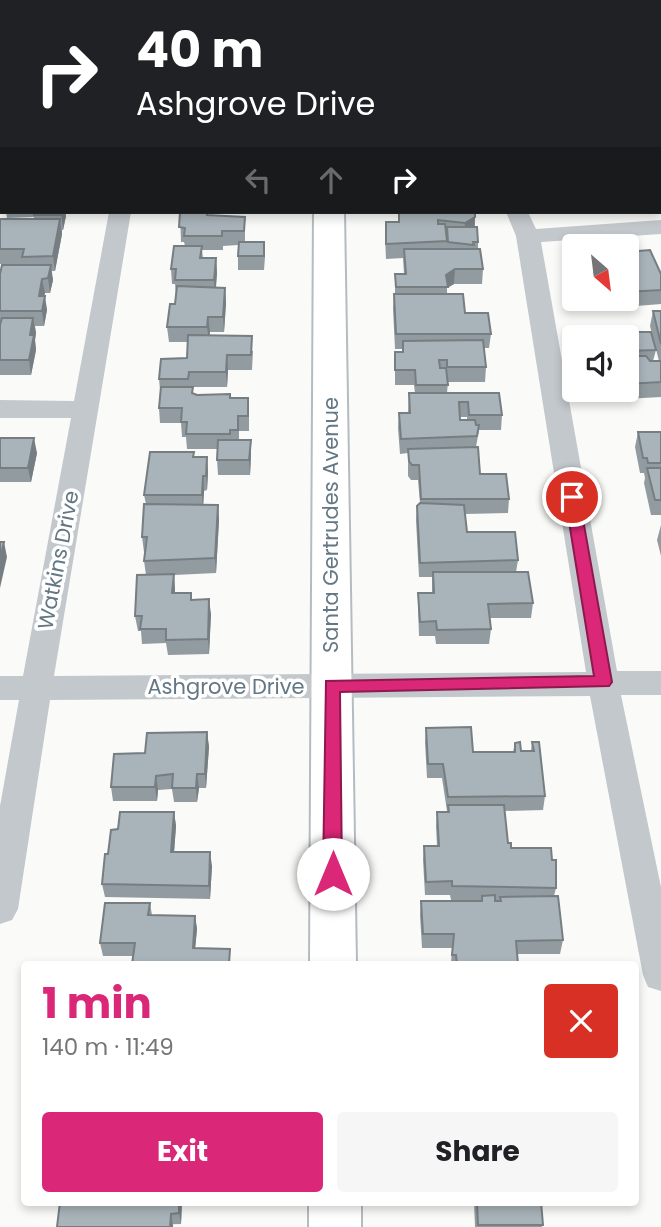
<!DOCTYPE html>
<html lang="en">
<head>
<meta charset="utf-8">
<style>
  :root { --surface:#fff; --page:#f6f6f6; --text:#202124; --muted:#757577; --accent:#db2777 }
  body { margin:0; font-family:Poppins,sans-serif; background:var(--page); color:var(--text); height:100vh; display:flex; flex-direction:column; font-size:26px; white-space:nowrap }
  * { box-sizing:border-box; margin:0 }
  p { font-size:23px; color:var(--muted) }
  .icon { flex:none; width:38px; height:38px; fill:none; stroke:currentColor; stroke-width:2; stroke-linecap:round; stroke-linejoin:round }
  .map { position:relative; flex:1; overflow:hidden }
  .sheet { position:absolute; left:21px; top:961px; width:618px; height:245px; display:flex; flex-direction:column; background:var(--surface); border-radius:7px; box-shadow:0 4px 10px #0003 }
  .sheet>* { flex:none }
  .guide { position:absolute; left:0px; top:0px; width:662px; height:214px; box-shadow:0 4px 10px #0003; background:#202124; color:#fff; overflow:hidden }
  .needle { width:46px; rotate:152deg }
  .tools { position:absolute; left:562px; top:234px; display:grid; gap:14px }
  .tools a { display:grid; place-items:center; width:77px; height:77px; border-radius:7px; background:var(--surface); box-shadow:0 4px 10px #0003; font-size:35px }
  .pin { position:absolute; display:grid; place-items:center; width:60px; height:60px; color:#fff; margin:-30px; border:4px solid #fff; border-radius:50%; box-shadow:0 2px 7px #0007 }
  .me { position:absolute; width:77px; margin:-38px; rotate:0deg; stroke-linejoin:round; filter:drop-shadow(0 0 5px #0008) }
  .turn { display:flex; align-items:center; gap:24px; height:147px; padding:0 21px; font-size:32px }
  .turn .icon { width:91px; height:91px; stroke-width:2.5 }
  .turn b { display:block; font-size:49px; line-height:60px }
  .lanes { display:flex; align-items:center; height:66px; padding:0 21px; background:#0003; justify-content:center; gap:35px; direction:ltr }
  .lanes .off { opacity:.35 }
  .round { display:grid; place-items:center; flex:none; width:74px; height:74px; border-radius:7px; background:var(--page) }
  .headline { display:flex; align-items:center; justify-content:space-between; height:119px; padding:0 21px }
  h1 { font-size:42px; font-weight:700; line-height:52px; color:var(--accent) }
  .primary-button { display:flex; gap:14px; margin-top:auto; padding:14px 21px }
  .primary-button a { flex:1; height:80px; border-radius:7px; background:var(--accent); color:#fff; font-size:28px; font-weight:700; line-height:80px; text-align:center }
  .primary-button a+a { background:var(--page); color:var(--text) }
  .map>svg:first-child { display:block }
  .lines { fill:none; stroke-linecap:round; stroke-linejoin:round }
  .secondary-casing { stroke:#b5bcc1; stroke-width:4 }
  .minor { fill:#c3c8cc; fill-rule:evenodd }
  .secondary { fill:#fff; fill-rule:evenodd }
  .wall { fill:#919ba0; fill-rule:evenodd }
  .shaded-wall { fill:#767e82 }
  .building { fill:#a9b4ba; stroke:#767e82; stroke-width:2 }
  .route { fill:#db2777; stroke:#8e194d; stroke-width:2 }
  .labels { text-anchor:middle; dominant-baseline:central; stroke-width:7; stroke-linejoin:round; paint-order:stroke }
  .street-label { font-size:21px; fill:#637884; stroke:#fff }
</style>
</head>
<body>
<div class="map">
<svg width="661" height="1227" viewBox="0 0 661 1227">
  <rect width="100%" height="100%" fill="#fafaf8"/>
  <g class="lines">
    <defs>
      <g id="secondary">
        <rect x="315" y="0" width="24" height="2"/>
        <path d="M314 212H344L356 964H310Z"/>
        <rect x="309" y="1202" width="52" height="25"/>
      </g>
    </defs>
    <!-- secondary casing -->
    <use href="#secondary" class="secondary-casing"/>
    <!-- minor -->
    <g class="minor">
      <path d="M147 0H165L146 2Z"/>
      <path d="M109 212H131L54 676 586 672 516 236 506 212H528L536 229 661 220V234L541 242 617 671H661V695H621L661 887V991L648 987 643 975 590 696 50 700 18 909 12 920 0 924V806L19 700H0V676H23L71 418H0V400L74 401Z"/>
    </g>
    <!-- secondary -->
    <use href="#secondary" class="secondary"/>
  </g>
  <!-- wall -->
  <g class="wall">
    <path d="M370 0H446V2L419 0V2H370Z"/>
    <path d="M619 0H661V144L660 139V2H619Z"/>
    <rect x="660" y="156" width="1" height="31"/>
    <path d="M6 212H65L66 216 63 230H62V234L55 271H51L53 280 50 293H45L44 296 47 310 44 326H35L36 333 35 340 36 350 31 375H0V274L23 265V264H0V219H34V217L7 218Z"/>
    <path d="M180 212H208V215L245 217V242L265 257 264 270H238V245L223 246V250H202L203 258H216L217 273 216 288H225L226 303 224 332H210L209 335 253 351 252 370H228L227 387H193V394L231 398 249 413V431H239V440L251 455 250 475H218L217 460 218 449H187L186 437H182L181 423H160L159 408 160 390 159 379 187 358 188 342H169L167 327 175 304 176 294 175 284H172L171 269 185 246 184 242H181Z"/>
    <path d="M395 212H475V227L478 242V249L483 269 482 284H454L447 288V294L465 313 491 334 489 348H484L486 367 485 382H448L447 393 502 415 501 430H479L476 447 480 474 509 499 508 513 465 514 467 532 518 560 516 572 533 603 531 618H490L491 629 489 644H436L435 636H419L418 607V593H432V577H419L416 520 417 506 420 503 418 480H411L408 476V453L400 454 398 428 399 413H408L409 393H415L414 385H395V352H402V349H395L393 309 394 294H395V274H404L403 258 386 259 385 237 386 222H398V214H395ZM460 417H467V420H460Z"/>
    <path d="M626 252 661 274V304L599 309 595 299H626Z"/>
    <path d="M653 311H661V397L625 399 623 390H626V338H615L616 332 656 350 653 361H659L650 326Z"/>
    <path d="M638 432H661V515H651L644 483 645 478 644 473H640L635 447Z"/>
    <path d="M0 438 37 453 31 482H0Z"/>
    <path d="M194 452V457H207L208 472 207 490 204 491 203 505H218L219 520 216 573 174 575 175 593 192 600 211 614 209 654 168 655 166 643 142 644 141 631H138L135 616 146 575 144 561 145 552H144L142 537 146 504 144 495Z"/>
    <path d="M661 525V556L657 540Z"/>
    <path d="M426 728 473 752H513L515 743 521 751H531L532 742 545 796 543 810 504 811 508 843 511 848 556 888 554 896 563 940 560 954H517L518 964H451L452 948H422L420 915 421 901H481V900H451L450 895H425L423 860 424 846H437L436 826 437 812 448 811H447L442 778H427L425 742Z"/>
    <path d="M207 732 209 747 206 788H199L197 802H174L172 789 158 790 157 801H113L111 787 145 753Z"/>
    <path d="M174 812 176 826 174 852 212 866 210 899 105 897 102 884 108 854 118 829Z"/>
    <path d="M150 903 152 915 195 916 197 929 195 948 231 962 133 956H103L100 943Z"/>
    <path d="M182 1202 181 1224 57 1227Z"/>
    <path d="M474 1202H541L542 1227H475Z"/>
  </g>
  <!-- shaded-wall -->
  <g class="shaded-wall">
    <path d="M61 212H65L66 216 63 230Z"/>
    <path d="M475 217 474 232 463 238 465 223Z"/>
    <path d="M60 219 62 234 55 271 53 256Z"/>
    <path d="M216 258 217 273 215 295 214 280Z"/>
    <path d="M51 265 53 280 50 293 48 278Z"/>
    <path d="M455 269 454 284 447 288 446 275Z"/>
    <path d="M42 279 45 293 41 310 39 296Z"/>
    <path d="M225 288 226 303 224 332 223 317Z"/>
    <path d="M45 296 47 310 44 326 42 311Z"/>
    <path d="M208 317 210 332 209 342 207 327Z"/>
    <path d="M33 318 36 333 35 340 36 350 31 375 29 360 30 335Z"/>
    <path d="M227 355 228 370 227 387 226 372Z"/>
    <path d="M34 438 37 453 31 482 28 468Z"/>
    <path d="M251 440V455L250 475 249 460Z"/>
    <path d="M207 457 208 472 207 490 206 476Z"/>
    <path d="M203 476 204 491 203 510 202 495Z"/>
    <path d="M218 505 219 520 216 573 215 558Z"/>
    <path d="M4 542 7 557 0 588V558Z"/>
    <path d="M174 574 175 589 174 608 172 593Z"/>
    <path d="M209 599 211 614 209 654 208 639Z"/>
    <path d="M207 732 209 747 206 788 205 774Z"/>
    <path d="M197 774 199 788 197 802 196 788Z"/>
    <path d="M156 776 158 790 157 801 155 787Z"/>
    <path d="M174 812 176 826 173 866 171 852Z"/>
    <path d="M210 852 212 866 210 899 209 886Z"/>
    <path d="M195 916 197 929 194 961 193 948Z"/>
    <path d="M179 1202H182L181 1224 179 1213Z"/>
    <path d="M171 1214 173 1225V1227H170Z"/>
  </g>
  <!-- building -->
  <g class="building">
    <path d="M65 0H102L101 2H65Z"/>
    <rect x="203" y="0" width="48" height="2"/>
    <path d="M529 0H583V2H530Z"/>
    <path d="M623 0H661V1L624 2Z"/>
    <rect x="660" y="20" width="1" height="27"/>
    <rect x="660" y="52" width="1" height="27"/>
    <path d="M660 86H661V112L660 108Z"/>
    <path d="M660 156H661V169L660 167Z"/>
    <path d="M34 212H62L61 215H34Z"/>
    <path d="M180 212H207V215L245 217 244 231H222V236H184L185 228 179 227Z"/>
    <path d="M399 212H475V217L465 223 438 220V224H445L447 241 386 244V222H399Z"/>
    <path d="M0 219H60L53 256 22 257 24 249H0Z"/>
    <path d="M447 227H477L478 242H473L474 245 448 242Z"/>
    <path d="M239 242H264V256H238Z"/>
    <path d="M174 246H202L200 258H216L214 280H175L176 269H171Z"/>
    <path d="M404 249H480L483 269H455L446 275 448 287H396L395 274H406Z"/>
    <path d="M650 250 661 274V290L626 292V252Z"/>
    <path d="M2 265H51L48 278 42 279 39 296H45L42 311H0V274Z"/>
    <path d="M177 286 225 288 223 317H208L207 327H167L170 304H175Z"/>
    <path d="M394 294H463L465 313H488L491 334H396Z"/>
    <path d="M653 311H661V344Z"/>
    <path d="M2 318H33L30 335H34L29 360H0V325Z"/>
    <path d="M616 332H651L656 350 626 351V338H618Z"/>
    <path d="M188 335 252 336 251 355H227L226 372H189L188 379H159L161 359 187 358Z"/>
    <path d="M483 340 486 367H447V360H439L440 368H446L448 385H416L415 370H395V352H403V341Z"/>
    <path d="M636 356H646L650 361H661V382L627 384 626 360H637Z"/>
    <path d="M161 387H193L192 393 197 395 230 394V398H248V416H238V430H230V434H186L187 422H181L182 408H159Z"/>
    <path d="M409 393H499L502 415H469L468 402H459L460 420H475L476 425H479L477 436 401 439 399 413H410Z"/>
    <path d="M638 432H661V463H648L647 458H643Z"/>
    <path d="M0 438H34L28 468H0Z"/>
    <path d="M218 440H251L249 460H217Z"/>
    <path d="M478 447 480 474H506L509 499H421L419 465H412L409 461 408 449Z"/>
    <path d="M150 452H194L193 457H207L206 476H203L202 495H144Z"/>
    <path d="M647 468H661V500H655Z"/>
    <path d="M420 503 464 505 467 532H515L518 560 420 563 417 506Z"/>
    <path d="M144 504 218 505 215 558 144 561 147 537H142Z"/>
    <path d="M0 542H4L0 558Z"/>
    <path d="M433 572H528L533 603 488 604 491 629 437 630 436 621 420 622 418 593H434Z"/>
    <path d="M174 574 172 593H191V600L209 599 208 639 166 640V629H140L142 616H135L137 575Z"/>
    <path d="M471 727 473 752H515V743L520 742 521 751H534L532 742H539L545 796 448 797 443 764H428L426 728Z"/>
    <path d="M207 732 205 774H197L196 788H172L173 774 156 776 155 787H111L114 754 145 753 147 733Z"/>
    <path d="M448 805H504L508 843H511V848H551L552 860H556V888L452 886V881L426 882 424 846H439L437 812H449Z"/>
    <path d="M120 812H174L171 852H210L209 886 102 884 105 854H108L111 830 118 829Z"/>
    <path d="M495 895V901H501L500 897 558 896 563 940 516 941 518 964H457L456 955H452L454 934H423L421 901H482V896Z"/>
    <path d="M105 903H150L148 915 195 916 193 948 230 949 229 964H132L135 943H100Z"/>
    <path d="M60 1202H179V1213L171 1214 170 1227H57Z"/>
    <path d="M477 1202H541L543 1225H478Z"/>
  </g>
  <!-- route -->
  <path class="route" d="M572 492 579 497 612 682 609 686 340 692 342 874 339 880H326L323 874 326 681 594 676 565 497Z"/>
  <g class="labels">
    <!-- street labels -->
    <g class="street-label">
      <text transform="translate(330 525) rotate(-90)">Santa Gertrudes Avenue</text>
      <text transform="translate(58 560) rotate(-79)">Watkins Drive</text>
      <text x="226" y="686">Ashgrove Drive</text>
    </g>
  </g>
</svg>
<div class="tools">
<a><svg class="needle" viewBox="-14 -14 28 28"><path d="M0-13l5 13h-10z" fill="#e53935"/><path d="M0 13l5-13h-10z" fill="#757577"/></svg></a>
<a><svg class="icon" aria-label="sound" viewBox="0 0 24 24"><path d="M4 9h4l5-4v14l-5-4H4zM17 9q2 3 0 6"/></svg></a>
</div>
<div class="pin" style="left:572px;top:497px;background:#d93025"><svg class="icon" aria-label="arrive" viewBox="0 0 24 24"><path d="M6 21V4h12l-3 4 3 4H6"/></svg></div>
<svg class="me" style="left:333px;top:874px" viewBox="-20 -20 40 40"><circle r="19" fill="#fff"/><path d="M0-13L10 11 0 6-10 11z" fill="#db2777"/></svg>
<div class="guide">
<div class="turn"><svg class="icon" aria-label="right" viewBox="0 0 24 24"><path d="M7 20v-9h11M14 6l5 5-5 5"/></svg><div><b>40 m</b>Ashgrove Drive</div></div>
<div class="lanes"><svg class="icon off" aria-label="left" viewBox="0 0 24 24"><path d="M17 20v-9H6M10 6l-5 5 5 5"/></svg><svg class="icon off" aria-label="ahead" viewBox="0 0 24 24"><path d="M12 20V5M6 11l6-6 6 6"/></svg><svg class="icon" aria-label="right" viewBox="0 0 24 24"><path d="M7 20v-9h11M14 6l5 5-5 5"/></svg></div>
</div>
<section class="sheet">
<div class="headline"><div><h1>1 min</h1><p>140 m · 11:49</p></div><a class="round" style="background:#d93025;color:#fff"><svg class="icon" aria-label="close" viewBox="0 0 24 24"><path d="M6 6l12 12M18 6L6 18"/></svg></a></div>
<div class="primary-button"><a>Exit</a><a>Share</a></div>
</section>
</div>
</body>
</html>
